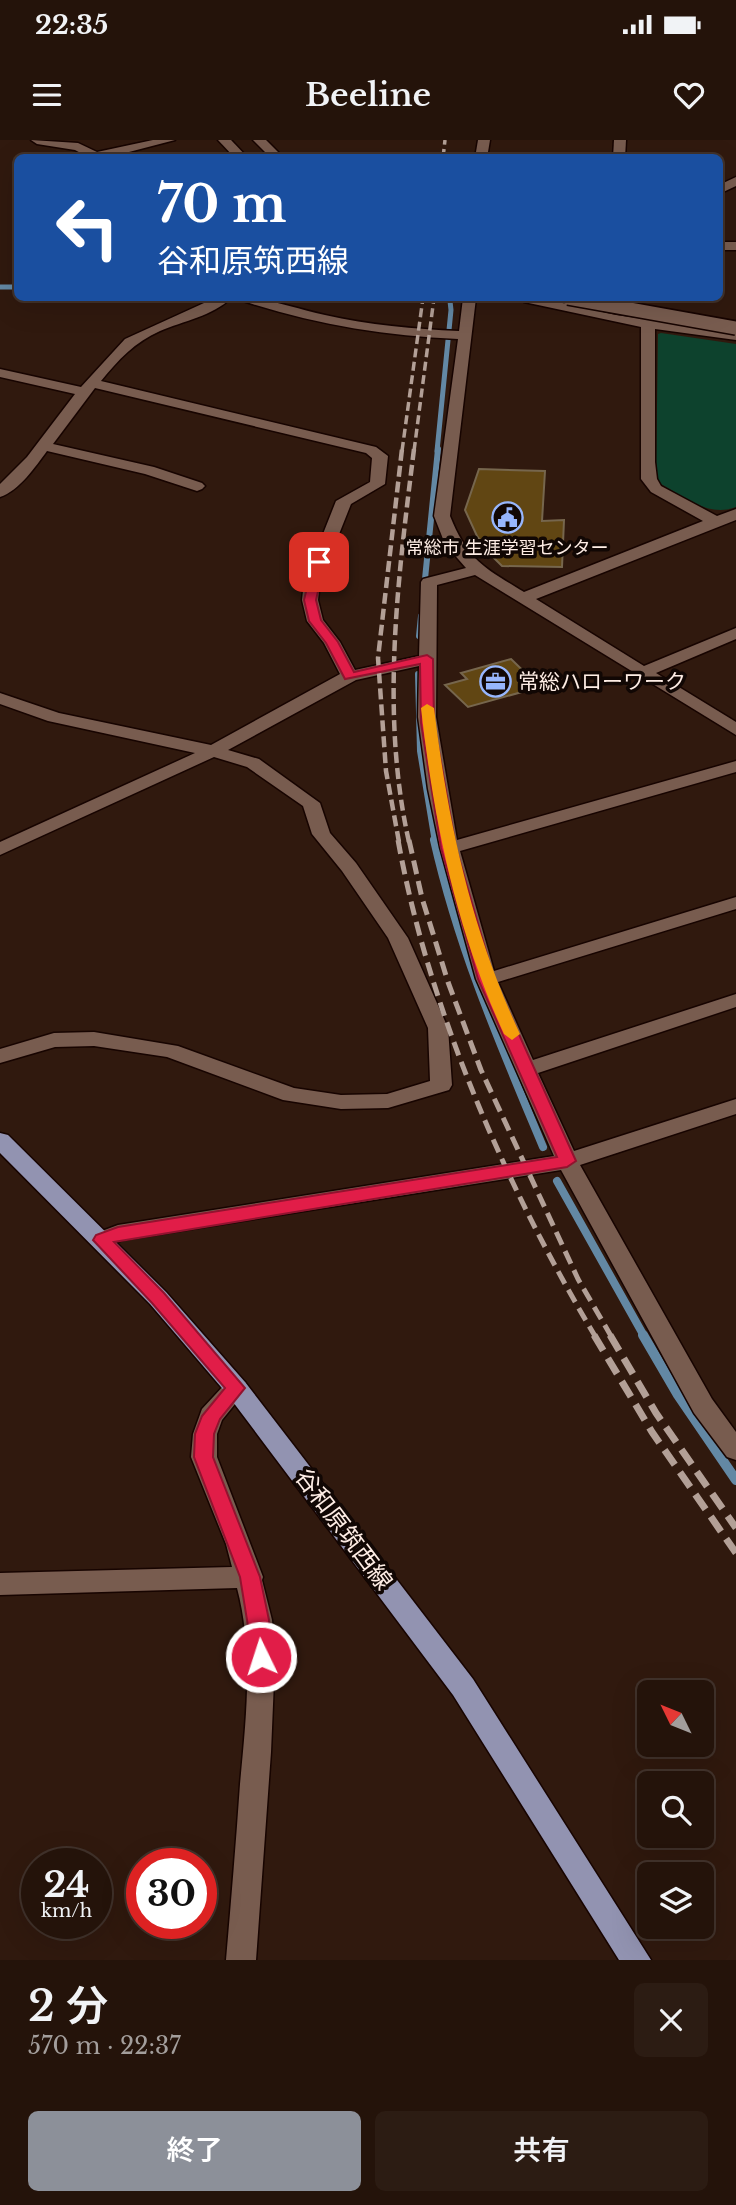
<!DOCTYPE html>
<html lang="ja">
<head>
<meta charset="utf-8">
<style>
  :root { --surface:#24130a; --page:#2c1c13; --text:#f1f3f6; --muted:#a39e9c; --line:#41322b; --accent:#8c9099 }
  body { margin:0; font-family:"Libre Baskerville","Noto Sans JP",serif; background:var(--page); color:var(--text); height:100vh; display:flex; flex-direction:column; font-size:26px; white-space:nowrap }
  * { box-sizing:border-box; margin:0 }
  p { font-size:23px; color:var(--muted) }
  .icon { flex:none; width:38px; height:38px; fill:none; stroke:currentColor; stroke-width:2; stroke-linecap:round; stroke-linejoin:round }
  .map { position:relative; height:1820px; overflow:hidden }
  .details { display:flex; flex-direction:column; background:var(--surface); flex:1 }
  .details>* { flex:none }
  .top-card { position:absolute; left:14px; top:14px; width:709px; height:147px; border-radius:10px; box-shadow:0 7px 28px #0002,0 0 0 2px var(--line); background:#1a4fa0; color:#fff; overflow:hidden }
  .needle { width:46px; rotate:313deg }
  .fabs { position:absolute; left:637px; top:1540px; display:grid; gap:14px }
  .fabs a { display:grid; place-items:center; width:77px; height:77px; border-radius:10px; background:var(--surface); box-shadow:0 7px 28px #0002,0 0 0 2px var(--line); font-size:35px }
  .speed { position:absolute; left:21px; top:1708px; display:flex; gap:14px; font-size:35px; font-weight:700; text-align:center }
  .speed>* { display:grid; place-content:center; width:91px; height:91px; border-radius:50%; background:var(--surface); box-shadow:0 7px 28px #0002,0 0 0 2px var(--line); line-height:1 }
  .speed small { font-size:18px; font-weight:400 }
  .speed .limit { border:10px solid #d22; background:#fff; color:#111 }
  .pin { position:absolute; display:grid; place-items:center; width:60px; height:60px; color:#fff; margin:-30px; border-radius:14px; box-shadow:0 4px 10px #0006 }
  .me { position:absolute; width:77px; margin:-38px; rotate:356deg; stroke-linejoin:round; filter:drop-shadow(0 0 5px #0008) }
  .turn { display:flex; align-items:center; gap:24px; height:147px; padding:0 28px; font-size:32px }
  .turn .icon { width:91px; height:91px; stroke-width:2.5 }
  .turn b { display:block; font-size:49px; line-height:60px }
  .round { display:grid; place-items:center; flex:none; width:74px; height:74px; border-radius:10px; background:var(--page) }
  .headline { display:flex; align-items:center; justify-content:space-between; height:119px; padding:0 28px }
  h1 { font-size:42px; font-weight:600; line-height:52px }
  .cta { display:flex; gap:14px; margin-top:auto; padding:14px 28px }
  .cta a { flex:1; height:80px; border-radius:10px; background:var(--accent); color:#fff; font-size:28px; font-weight:600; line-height:80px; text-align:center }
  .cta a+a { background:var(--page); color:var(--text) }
  .status { display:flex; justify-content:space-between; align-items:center; height:49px; padding:0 35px; background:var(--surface); direction:ltr }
  .status svg { height:19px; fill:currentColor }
  header { display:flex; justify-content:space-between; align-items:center; height:91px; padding:0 28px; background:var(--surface); font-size:32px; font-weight:600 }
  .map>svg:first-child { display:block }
  .green { fill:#0d422d }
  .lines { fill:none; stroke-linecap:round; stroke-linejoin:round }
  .stream-far3 { stroke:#6388a4; stroke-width:5 }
  .stream-far2 { stroke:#6388a4; stroke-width:6 }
  .stream-far1 { stroke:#6388a4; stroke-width:8 }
  .stream { stroke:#6388a4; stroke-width:10 }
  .building { fill:#614613; stroke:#76664d; stroke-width:2 }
  .minor-casing { stroke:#170400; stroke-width:3 }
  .major-casing { stroke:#170400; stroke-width:3 }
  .minor { fill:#785c4f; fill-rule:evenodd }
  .major { fill:#9293b1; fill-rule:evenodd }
  .rail-far3 { stroke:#b3a097; stroke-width:3.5; stroke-dasharray:9 4.5; stroke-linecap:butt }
  .rail-far2 { stroke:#b3a097; stroke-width:4.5; stroke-dasharray:11 5; stroke-linecap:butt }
  .rail-far1 { stroke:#b3a097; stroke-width:5; stroke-dasharray:14 7; stroke-linecap:butt }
  .rail { stroke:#b3a097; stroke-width:7; stroke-dasharray:18 9; stroke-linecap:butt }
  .minor-bridge-casing { stroke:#170400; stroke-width:16; stroke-linecap:butt }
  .minor-bridge { stroke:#785c4f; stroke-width:13 }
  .route { fill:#e11d48; stroke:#92132f; stroke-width:2 }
  .slow { fill:#f59e0b }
  .labels { text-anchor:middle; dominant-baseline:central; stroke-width:7; stroke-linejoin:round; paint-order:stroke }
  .far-poi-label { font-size:18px; fill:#feede5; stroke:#110704 }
  .poi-label { font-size:21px; fill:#feede5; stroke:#110704; text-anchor:start }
  .near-street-label { font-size:24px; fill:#feede5; stroke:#110704 }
</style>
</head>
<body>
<div class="status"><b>22:35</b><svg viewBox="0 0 49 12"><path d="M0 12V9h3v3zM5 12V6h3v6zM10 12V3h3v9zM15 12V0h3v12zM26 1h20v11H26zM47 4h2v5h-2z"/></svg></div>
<header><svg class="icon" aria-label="menu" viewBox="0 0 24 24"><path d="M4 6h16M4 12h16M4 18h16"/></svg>Beeline<svg class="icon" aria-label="heart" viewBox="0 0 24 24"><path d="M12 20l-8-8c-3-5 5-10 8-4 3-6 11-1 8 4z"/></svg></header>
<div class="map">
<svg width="736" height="1820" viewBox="0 0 736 1820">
  <rect width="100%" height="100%" fill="#30190e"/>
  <!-- green -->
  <path class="green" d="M661 193 736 204V367C708 378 684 356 659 343L656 334 658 194Z"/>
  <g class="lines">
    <!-- stream-far3 -->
    <g class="stream-far3">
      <path d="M0 147H18"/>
      <path d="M437 311 451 170 450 161 442 158"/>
    </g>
    <!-- stream-far2 -->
    <g class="stream-far2">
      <path d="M424 449 438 309"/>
      <path d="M419 496 421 476"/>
      <path d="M418 534 420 611 435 702"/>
    </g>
    <!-- stream-far1 -->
    <g class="stream-far1">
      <path d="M434 700C459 810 500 904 543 1007"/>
      <path d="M557 1041 644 1196"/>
    </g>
    <!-- stream -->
    <path class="stream" d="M643 1195 678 1255 736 1340"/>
  </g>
  <!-- building -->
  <g class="building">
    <path d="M479 329 545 331 542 381 564 380 562 427 502 426 493 417 477 396 465 370Z"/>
    <path d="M511 519 540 547 468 567 445 545 467 539 461 533Z"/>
  </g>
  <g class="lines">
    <defs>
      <g id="minor">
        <path d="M31 0 78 3 97 12 153 0H175L106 18H90L75 10 37 4Z"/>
        <path d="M218 0H231L248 18H235Z"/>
        <path d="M253 0H266L284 18H271Z"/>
        <path d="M478 0H490L487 18H475Z"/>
        <path d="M614 0H626L625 18H613Z"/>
        <path d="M736 37V46L719 54V45Z"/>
        <rect x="719" y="102" width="17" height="8"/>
        <path d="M215 158H231C213 176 183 181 160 191 135 202 118 220 101 241L376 307 388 316 385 344 351 364 320 442 318 460 323 480 340 502 355 530 419 516 421 442 423 439 466 428 445 404 434 376 458 199C384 196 313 184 243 161L242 158C270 158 297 169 325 175 369 185 414 189 459 191L463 158H476L450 376C468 421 485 428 524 452L703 381 651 352 641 339V187L524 162 518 158H540L616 175 736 192V200L655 189V322L657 339 661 346 717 376 736 369V380L536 459 644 526 736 488V499L656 533 736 582V595L475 435 437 445 436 577 457 700 736 621V632L460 711 494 831 736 757V769L498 842 533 920 736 854V867L538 933 574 1011 736 959V974L580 1025 712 1259 736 1292V1320L727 1317 694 1273 561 1030 122 1100 102 1108 94 1106 91 1100 94 1094 118 1085 554 1016 476 839 440 707 428 649 418 577 419 526 356 540 228 610 259 619 320 663 330 693 356 723 408 798 448 888 452 945 449 950 388 968 341 969 283 960 167 917 94 906 55 907 0 923V909L54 893 94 892 178 906 294 948 341 955 387 954 430 941 428 888 388 798 342 731 312 694 303 666 247 627 214 617 0 715V702L195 613 48 581 0 564V553L59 573 211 605 340 534 324 503 307 481 302 460 304 442 336 361 370 342 372 318 366 313 95 248 53 304 154 327 202 343 205 346 202 349 197 351 145 334 47 311C36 326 19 351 0 357V344L27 317 75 254 0 237V229L81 247 125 199Z"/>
        <path d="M236 1239 245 1242 248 1248 222 1280 217 1294V1317L263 1437 262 1440 272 1480 275 1517 271 1612 256 1820H226C231 1761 236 1703 240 1644 246 1579 254 1512 237 1448L0 1455V1433L232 1427 226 1404 191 1317 193 1294 202 1269 227 1242Z"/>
      </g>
      <path id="major" d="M0 993 8 995 166 1152 245 1242 473 1539 651 1820H619L453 1555 227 1254 150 1164 0 1013Z"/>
    </defs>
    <!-- minor casing -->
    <use href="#minor" class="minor-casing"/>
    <!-- major casing -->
    <use href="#major" class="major-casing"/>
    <!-- minor -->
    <use href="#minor" class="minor"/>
    <!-- major -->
    <use href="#major" class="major"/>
    <!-- rail-far3 -->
    <g class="rail-far3">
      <path d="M443 18 445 0"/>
      <path d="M402 311 423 158"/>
      <path d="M414 311 434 158"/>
    </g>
    <!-- rail-far2 -->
    <g class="rail-far2">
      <path d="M399 702 386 631 378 518 402 309"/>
      <path d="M409 702C380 574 398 438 414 309"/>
    </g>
    <!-- rail-far1 -->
    <g class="rail-far1">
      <path d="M398 700C429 871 506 1047 595 1196"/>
      <path d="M409 700 422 758 448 842 481 930 578 1139 611 1196"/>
    </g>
    <!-- rail -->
    <g class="rail">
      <path d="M594 1195 652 1292 736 1413"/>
      <path d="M610 1195 656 1273 736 1388"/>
    </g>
    <defs>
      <path id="minor-bridge" d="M568 158 736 188"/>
    </defs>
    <!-- minor-bridge casing -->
    <use href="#minor-bridge" class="minor-bridge-casing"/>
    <!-- minor-bridge -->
    <use href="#minor-bridge" class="minor-bridge"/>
  </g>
  <!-- route -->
  <path class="route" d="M319 418 325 422 316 460 321 480 338 502 354 532 427 515 433 519 434 583 456 708 494 839 576 1021 567 1027 114 1102 164 1153 245 1248 220 1279 214 1294 213 1317 260 1437 269 1480 271 1517 268 1523 261 1526 254 1523 240 1437 194 1317 195 1294 202 1276 225 1248 152 1163 93 1100 96 1095 118 1087 557 1017 478 839 441 708 421 583 420 524 345 539 326 503 309 481 304 460 313 422Z"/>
  <!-- slow -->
  <path class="slow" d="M427 564 434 568C448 683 471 789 520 894L512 900 504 894C456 789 434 683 421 568Z"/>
  <!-- icons -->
  <defs>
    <symbol id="civic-ring" viewBox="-11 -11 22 22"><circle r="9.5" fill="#110704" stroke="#97b6fd" stroke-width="1.5"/><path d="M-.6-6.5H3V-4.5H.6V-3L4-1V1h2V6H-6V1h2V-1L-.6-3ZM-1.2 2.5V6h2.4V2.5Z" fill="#97b6fd"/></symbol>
    <symbol id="office-ring" viewBox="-11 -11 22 22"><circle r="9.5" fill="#110704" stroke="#97b6fd" stroke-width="1.5"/><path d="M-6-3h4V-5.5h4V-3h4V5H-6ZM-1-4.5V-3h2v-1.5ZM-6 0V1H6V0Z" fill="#97b6fd"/></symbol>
  </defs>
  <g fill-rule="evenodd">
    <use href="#civic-ring" x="490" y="360" width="35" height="35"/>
    <use href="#office-ring" x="478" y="524" width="35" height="35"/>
  </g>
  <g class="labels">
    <!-- far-poi labels -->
    <g class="far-poi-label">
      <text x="507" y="408">常総市 生涯学習センター</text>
    </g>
    <!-- poi labels -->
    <g class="poi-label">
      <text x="518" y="542">常総ハローワーク</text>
    </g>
    <!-- near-street labels -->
    <g class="near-street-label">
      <text transform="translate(344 1389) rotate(53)">谷和原筑西線</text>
    </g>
  </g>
</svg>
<div class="fabs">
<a><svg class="needle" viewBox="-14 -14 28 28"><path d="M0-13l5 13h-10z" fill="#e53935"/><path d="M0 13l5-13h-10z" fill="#a39e9c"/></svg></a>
<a><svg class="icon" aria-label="search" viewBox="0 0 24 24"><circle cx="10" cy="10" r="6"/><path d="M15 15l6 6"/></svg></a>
<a><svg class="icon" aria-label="layers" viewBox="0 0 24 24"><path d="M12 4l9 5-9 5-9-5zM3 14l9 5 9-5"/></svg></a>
</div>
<div class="speed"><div>24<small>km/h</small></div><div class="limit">30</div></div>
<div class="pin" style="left:319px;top:422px;background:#d93025"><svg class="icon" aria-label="arrive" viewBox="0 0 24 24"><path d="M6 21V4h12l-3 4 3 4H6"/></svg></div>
<svg class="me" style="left:261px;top:1517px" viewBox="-20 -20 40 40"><circle r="17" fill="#e11d48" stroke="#fff" stroke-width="3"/><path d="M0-11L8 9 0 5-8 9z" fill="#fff"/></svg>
<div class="top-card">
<div class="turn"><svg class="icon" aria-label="left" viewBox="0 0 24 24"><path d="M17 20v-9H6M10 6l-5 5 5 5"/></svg><div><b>70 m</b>谷和原筑西線</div></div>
</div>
</div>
<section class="details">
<div class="headline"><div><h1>2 分</h1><p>570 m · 22:37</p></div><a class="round"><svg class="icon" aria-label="close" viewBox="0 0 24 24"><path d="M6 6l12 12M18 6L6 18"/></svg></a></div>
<div class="cta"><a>終了</a><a>共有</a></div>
</section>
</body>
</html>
